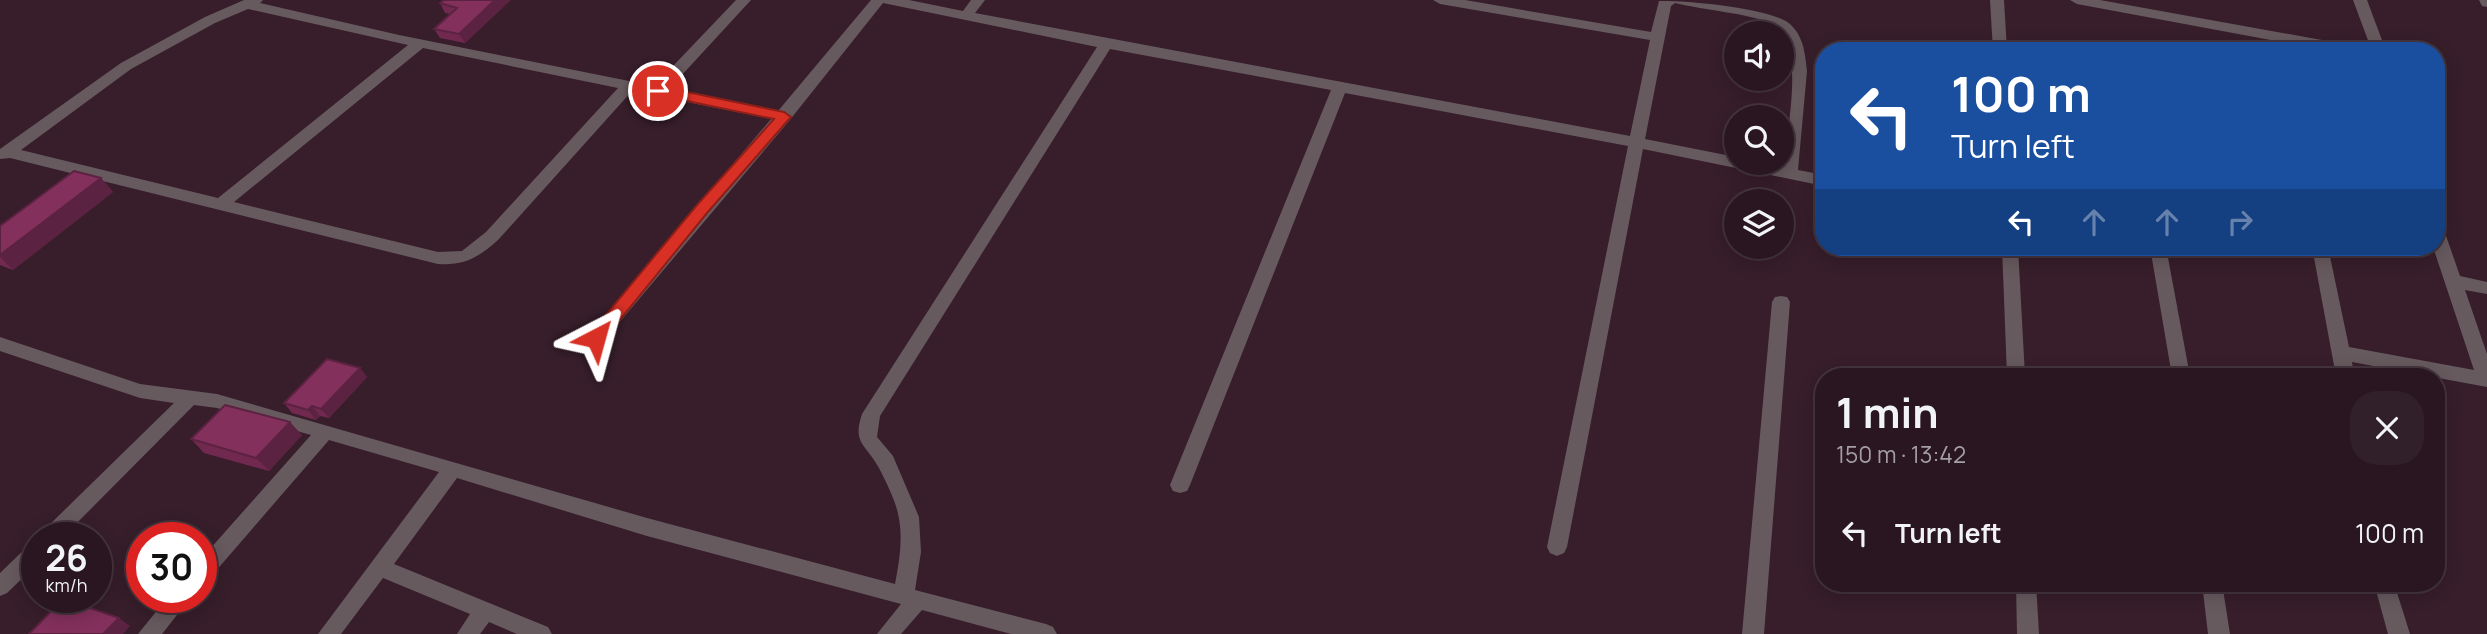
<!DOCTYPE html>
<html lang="en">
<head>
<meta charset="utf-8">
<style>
  :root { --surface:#291620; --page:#311f29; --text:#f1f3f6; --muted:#a59fa5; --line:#45353e }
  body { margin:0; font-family:Manrope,sans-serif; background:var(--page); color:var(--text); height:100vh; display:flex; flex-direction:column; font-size:26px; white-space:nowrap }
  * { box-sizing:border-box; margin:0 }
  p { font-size:23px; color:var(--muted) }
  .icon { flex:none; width:38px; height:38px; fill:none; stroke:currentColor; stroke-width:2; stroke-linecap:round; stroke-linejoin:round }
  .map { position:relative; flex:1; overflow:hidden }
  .sheet { position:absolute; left:1815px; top:368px; width:630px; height:224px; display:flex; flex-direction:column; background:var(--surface); border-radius:28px; box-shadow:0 4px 18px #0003,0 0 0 2px var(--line) }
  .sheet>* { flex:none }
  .banner { position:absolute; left:1815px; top:42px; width:630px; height:214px; border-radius:28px; box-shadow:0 4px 18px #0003,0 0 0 2px var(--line); background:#1a4fa0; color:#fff; overflow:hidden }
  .controls { position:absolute; left:1724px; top:21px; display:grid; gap:14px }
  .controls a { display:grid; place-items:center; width:70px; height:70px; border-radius:50%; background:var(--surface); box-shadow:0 4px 18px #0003,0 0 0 2px var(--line); font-size:35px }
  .speed { position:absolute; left:21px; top:522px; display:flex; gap:14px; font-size:35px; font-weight:700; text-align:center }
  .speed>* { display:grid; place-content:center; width:91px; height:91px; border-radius:50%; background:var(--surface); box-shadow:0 4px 18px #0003,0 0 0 2px var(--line); line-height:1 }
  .speed small { font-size:18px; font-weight:400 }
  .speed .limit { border:10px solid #d22; background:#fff; color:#111 }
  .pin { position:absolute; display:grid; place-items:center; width:60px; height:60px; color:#fff; margin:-30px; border:4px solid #fff; border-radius:50%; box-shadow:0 2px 7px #0007 }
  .me { position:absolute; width:77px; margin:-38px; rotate:39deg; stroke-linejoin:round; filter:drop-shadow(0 0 5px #0008) }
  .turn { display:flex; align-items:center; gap:24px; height:147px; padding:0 21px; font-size:32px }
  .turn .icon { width:91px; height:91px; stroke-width:2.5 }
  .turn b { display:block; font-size:49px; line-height:60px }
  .lanes { display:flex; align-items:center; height:66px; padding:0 21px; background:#0003; justify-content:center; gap:35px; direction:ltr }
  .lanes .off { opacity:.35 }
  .round { display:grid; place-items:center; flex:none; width:74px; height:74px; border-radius:28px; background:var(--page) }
  .head { display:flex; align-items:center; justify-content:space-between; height:119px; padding:0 21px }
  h1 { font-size:42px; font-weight:700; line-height:52px }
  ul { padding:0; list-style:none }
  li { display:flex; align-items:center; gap:21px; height:91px; padding:0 21px }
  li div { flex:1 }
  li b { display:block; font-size:26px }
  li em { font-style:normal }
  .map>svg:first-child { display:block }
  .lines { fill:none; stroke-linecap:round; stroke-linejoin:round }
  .street { fill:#675a5f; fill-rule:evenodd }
  .wall { fill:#712950 }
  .shaded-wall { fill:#5c2241 }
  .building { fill:#83305d; stroke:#5c2241; stroke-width:2 }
  .route { fill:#d93025; stroke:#8d1f18; stroke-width:2 }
</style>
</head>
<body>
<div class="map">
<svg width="2487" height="634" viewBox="0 0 2487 634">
  <rect width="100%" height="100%" fill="#371e2a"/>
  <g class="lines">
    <!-- street -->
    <g class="street">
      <path d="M244 0H263L260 3 399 35 654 86 736 0H751L669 89 778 111 871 0H909L963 11 971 0H985L975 13 1630 136 1650 40 1440 4 1433 0H1465L1651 32 1659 1C1683 0 1775 8 1791 25 1804 38 1805 54 1807 71L1798 170 1824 175V186L1643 149 1567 547 1564 553 1557 556 1550 553 1547 547 1628 146 1345 93 1190 485 1187 491 1180 493 1173 491 1170 485 1331 90 1110 49 880 416 877 437 893 456 919 517 921 552 915 590 1046 624 1053 627 1057 634H1011L922 610 901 634H877L901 604 647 536 457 478 394 564 548 627 552 634H517L489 622 480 634H457L470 614 383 578 341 634H318L439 472 329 440 208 580 201 583V559L311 435 217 408 194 405 63 537H40L43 531 174 403 140 398 0 351V337L140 384 217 394 647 518 895 584C899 563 903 541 899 519 897 503 886 482 879 468 866 444 852 444 862 414L1097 47 883 3 789 121 602 343H590L587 338 590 333 771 119 632 91 498 240C479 257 464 266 438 264L10 158 0 159V149L121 63 205 17ZM1675 3C1704 10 1745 13 1771 23 1808 38 1786 136 1783 167L1762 163H1736V157L1645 139 1671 6ZM248 9 408 45 218 198 21 150 131 69 215 23ZM423 48 618 88 486 232 462 251 438 252 234 202Z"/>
      <path d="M1990 0H2004L2007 51H1993Z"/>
      <path d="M2070 0H2100L2355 46 2362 51H2329L2077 4Z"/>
      <path d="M2353 0H2367L2386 51H2372Z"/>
      <path d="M2479 0H2487V7L2482 6Z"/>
      <path d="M2436 224 2444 230 2460 276 2487 282V294L2465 290 2487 354V387L2352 362 2354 376H2336L2312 247H2328L2349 347 2474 370 2433 247H2436Z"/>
      <path d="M2002 247H2018L2025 376H2007Z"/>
      <path d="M2150 247H2166L2190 376H2172Z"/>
      <path d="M1781 296 1787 297 1790 302 1764 634H1742L1772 302 1775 297Z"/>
      <path d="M37 541V564L7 593 0 596V573L30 544Z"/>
      <path d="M2016 583H2036L2039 634H2017Z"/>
      <path d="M2202 583H2222L2230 634H2208Z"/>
      <path d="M2374 583H2394L2410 634H2388Z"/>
      <path d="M168 597H191L162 634H138Z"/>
    </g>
  </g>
  <!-- wall -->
  <g class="wall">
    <path d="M440 3 505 5 465 43 440 38 434 29 450 14 445 13Z"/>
    <path d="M101 178 113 192 13 270 0 265V226Z"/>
    <path d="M360 368 367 377 329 418 320 416 316 420 292 413 284 403Z"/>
    <path d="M302 435 269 471 204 453 191 439Z"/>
  </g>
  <!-- shaded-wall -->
  <g class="shaded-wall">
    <path d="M495 0H511L465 43 459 34Z"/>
    <path d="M101 178 113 192 13 270 0 257V255Z"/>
    <path d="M360 368 367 377 329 418 321 409Z"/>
    <path d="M312 406 320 416 316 420 308 410Z"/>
    <path d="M290 422 302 435 269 471 256 458Z"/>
    <path d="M119 618 130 626 123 634H103Z"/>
  </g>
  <!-- building -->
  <g class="building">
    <path d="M444 0H495L459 34 434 29 457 8 440 3Z"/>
    <path d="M74 171 101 178 0 255V226Z"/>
    <path d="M327 359 360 368 321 409 312 406 308 410 284 403Z"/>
    <path d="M225 405 290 422 256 458 191 439Z"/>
    <path d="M63 599 119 618 103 634H29Z"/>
  </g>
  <!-- route -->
  <path class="route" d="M658 86 784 112 791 117 707 213 602 342 596 344 588 338 590 334 697 205 774 119 653 94V88Z"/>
</svg>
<div class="controls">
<a><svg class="icon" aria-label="sound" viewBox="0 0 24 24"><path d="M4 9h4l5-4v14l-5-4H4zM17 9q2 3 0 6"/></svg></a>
<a><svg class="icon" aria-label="search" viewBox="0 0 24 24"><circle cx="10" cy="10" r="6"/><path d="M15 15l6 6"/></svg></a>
<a><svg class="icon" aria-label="layers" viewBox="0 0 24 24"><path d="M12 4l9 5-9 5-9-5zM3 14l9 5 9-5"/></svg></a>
</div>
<div class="speed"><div>26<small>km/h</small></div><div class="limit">30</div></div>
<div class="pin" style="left:658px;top:91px;background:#d93025"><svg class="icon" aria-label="arrive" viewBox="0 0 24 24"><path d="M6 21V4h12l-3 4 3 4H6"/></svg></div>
<svg class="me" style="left:596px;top:338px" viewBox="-20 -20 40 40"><path d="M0-17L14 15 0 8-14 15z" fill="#d93025" stroke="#fff" stroke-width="4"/></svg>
<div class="banner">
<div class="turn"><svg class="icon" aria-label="left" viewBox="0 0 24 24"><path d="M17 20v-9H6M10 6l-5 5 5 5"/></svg><div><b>100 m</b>Turn left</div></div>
<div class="lanes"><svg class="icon" aria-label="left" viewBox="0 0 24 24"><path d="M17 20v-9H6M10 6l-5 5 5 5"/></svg><svg class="icon off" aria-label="ahead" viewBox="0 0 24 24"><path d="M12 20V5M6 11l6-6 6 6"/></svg><svg class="icon off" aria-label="ahead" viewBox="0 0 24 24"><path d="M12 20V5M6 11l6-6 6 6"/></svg><svg class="icon off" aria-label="right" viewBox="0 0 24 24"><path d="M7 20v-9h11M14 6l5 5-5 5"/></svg></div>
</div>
<section class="sheet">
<div class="head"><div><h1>1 min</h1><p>150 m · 13:42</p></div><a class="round"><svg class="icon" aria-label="close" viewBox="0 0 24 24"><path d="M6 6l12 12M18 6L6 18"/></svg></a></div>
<ul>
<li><svg class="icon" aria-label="left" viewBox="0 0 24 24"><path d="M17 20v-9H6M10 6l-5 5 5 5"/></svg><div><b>Turn left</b></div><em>100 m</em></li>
</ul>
</section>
</div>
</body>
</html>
